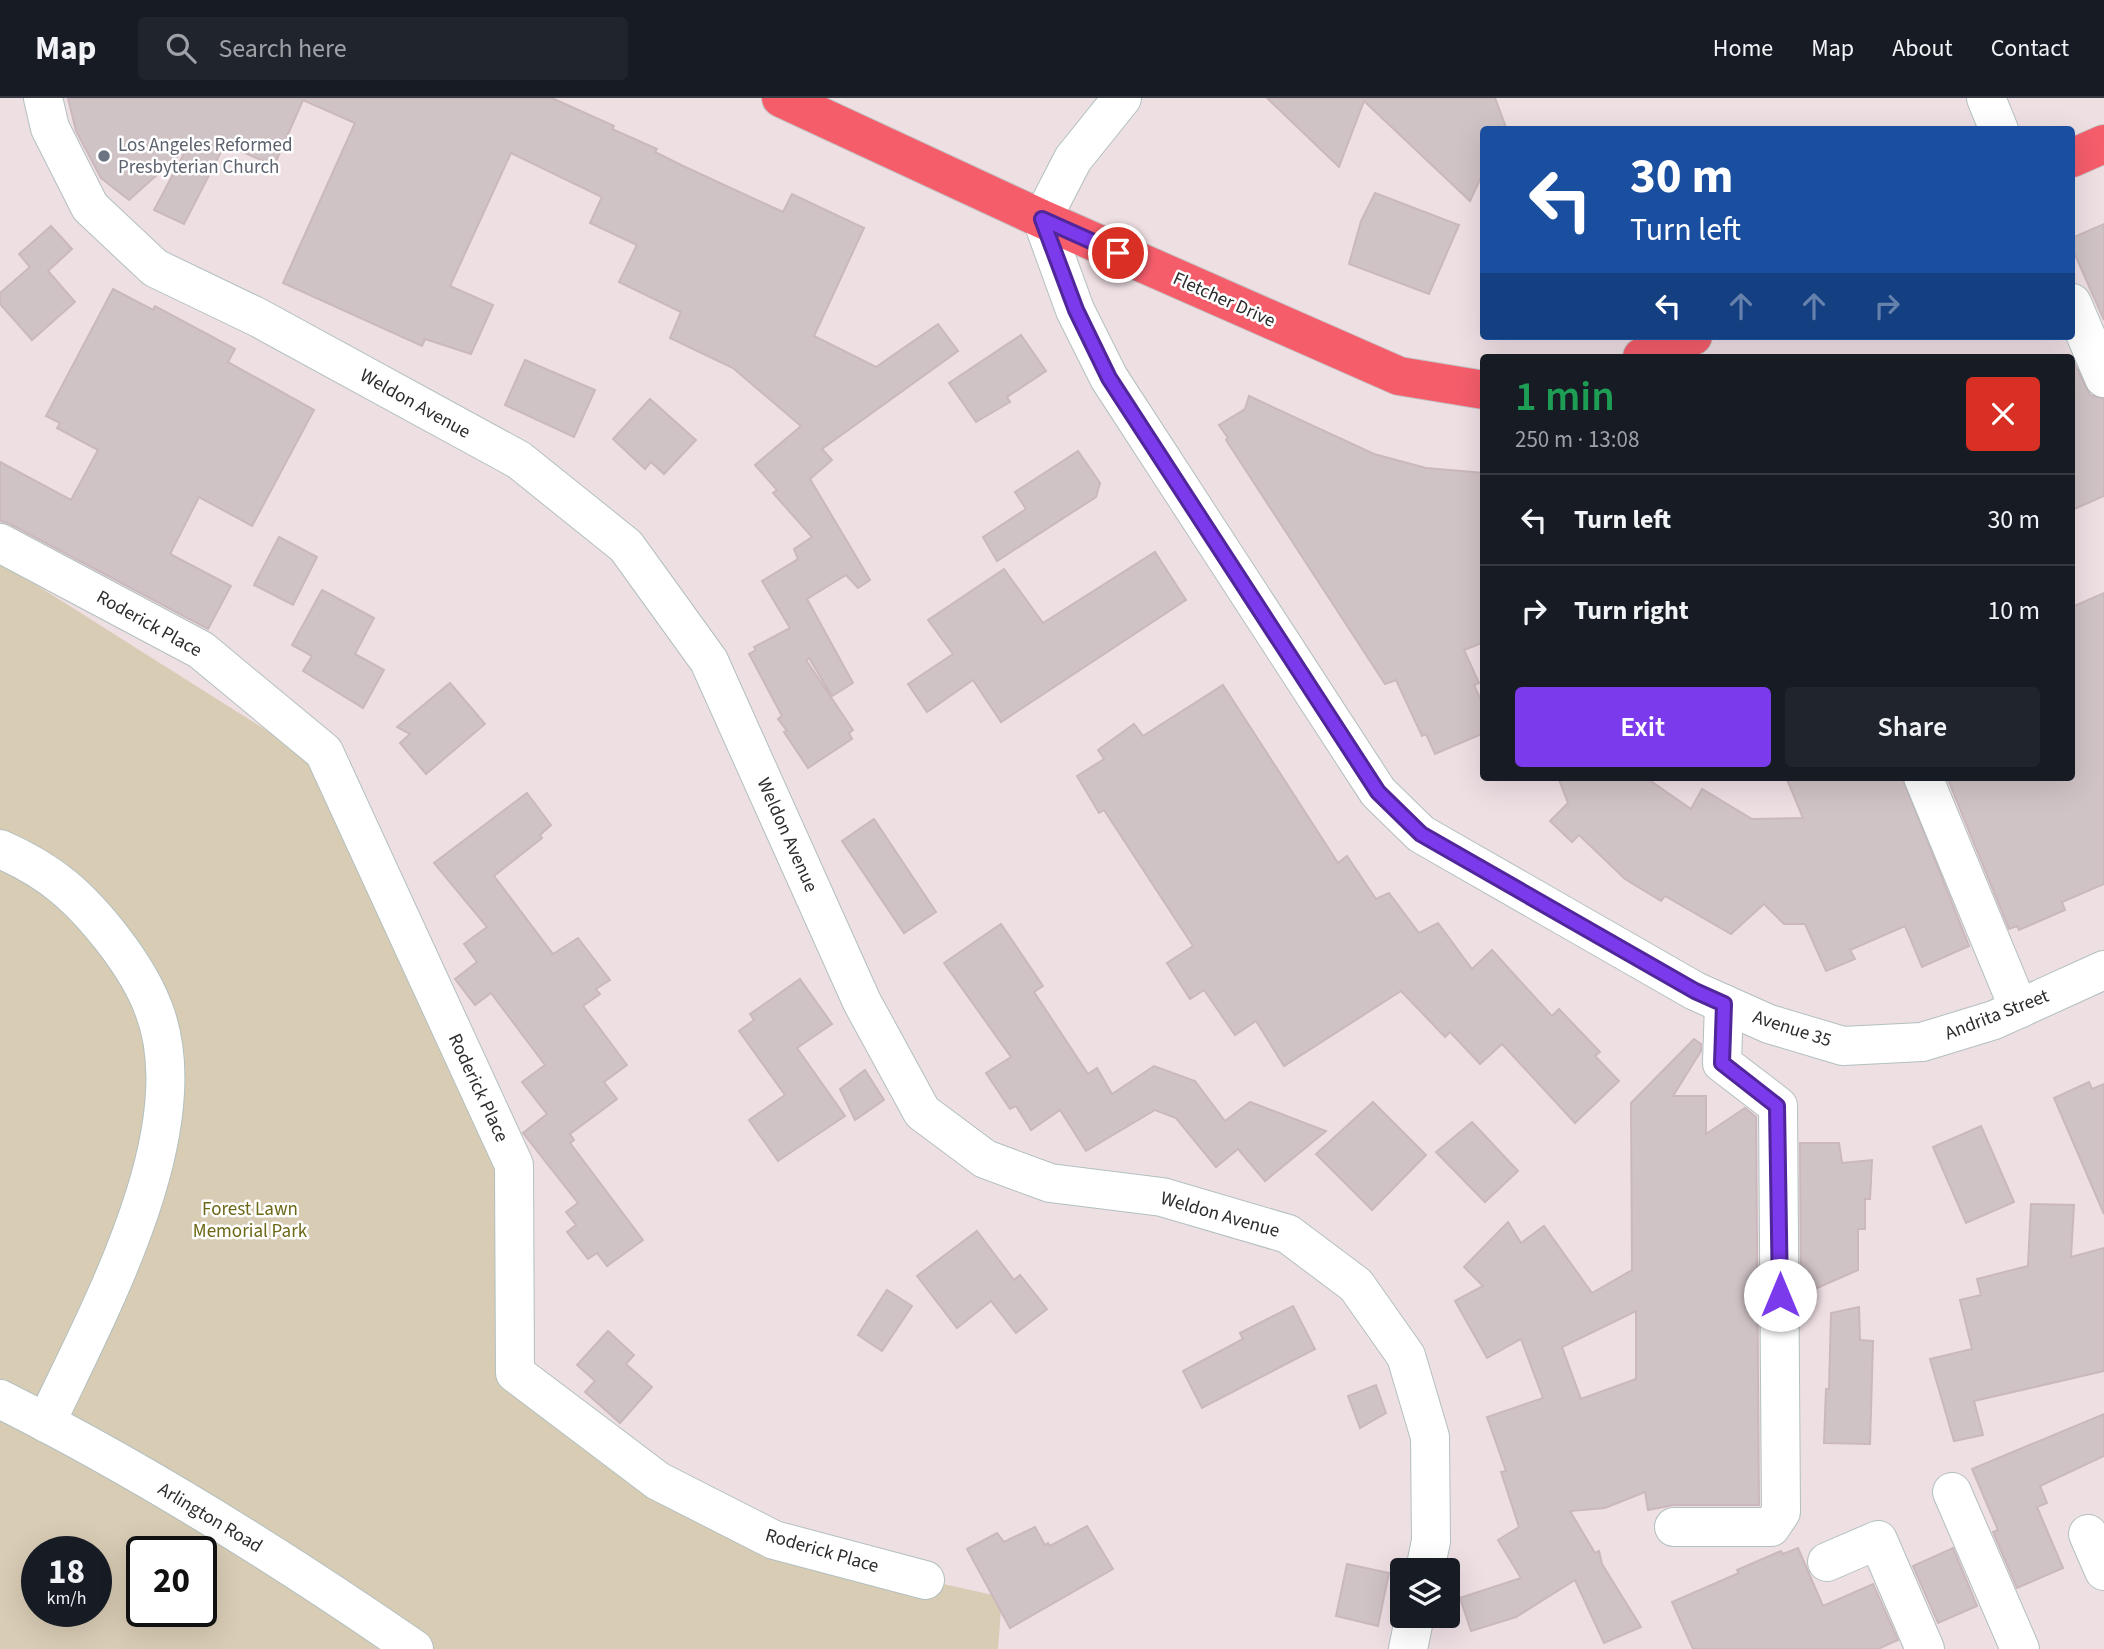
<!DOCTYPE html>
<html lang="en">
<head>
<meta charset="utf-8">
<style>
  :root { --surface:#171b24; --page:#20242c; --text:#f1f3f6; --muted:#9ea1a6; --line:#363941; --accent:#7c3aed }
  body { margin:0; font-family:"Source Sans 3",sans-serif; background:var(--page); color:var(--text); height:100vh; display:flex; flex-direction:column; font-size:26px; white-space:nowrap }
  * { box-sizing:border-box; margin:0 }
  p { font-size:23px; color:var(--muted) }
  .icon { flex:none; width:38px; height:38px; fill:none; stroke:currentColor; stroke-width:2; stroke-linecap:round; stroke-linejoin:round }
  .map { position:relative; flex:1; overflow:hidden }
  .details { position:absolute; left:1480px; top:256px; width:595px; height:427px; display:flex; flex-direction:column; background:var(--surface); border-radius:7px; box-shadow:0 7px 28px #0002 }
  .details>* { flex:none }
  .banner { position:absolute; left:1480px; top:28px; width:595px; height:214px; border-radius:7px; box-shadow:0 7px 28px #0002; background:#1a4fa0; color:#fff; overflow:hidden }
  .controls { position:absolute; left:1390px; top:1460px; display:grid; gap:14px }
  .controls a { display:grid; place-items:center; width:70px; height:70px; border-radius:7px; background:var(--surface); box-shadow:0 7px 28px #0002; font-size:35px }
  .speed { position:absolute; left:21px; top:1438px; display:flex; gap:14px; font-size:35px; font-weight:700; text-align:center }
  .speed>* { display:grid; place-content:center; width:91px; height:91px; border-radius:50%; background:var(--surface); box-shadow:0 7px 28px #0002; line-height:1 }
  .speed small { font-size:18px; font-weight:400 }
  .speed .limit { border:4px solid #111; border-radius:10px; background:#fff; color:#111 }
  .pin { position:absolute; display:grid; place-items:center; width:60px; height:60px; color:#fff; margin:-30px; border:4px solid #fff; border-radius:50%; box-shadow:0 2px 7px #0007 }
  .me { position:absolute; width:77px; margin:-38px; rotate:0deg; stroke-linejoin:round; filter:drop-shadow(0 0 5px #0008) }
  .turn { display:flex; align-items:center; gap:24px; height:147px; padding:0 35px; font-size:32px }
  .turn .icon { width:91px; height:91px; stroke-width:2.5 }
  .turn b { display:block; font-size:49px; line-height:60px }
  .lanes { display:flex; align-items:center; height:66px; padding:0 35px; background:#0003; justify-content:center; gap:35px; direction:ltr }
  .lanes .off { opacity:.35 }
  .round { display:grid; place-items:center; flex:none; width:74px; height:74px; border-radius:7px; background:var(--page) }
  .overview { display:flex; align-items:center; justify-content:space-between; height:119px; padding:0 35px }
  h1 { font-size:42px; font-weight:600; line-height:52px; color:#1e9e55 }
  .primary-button { display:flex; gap:14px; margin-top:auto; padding:14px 35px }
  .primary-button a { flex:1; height:80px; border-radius:7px; background:var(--accent); color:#fff; font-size:28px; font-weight:600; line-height:80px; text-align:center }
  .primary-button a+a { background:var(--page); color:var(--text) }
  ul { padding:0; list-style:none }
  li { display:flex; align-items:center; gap:21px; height:91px; padding:0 35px; border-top:2px solid var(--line) }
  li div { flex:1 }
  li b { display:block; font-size:26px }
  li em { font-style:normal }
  header { display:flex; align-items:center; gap:42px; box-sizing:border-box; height:98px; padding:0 35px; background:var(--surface); border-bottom:2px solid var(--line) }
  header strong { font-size:33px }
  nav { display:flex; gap:38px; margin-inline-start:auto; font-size:24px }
  .search { width:490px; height:63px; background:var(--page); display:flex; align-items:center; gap:18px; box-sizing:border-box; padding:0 24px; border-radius:7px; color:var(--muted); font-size:26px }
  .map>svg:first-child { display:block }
  .cemetery { fill:#d9ccb5; fill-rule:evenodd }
  .building { fill:#d0c3c6; stroke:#cab8bc; stroke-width:2; fill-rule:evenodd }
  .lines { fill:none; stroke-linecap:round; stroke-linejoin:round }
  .minor-casing { stroke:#b2c0bf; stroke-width:40 }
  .major-casing { stroke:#c4c4c4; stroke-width:40 }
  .minor { stroke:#fff; stroke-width:38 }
  .major { stroke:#f55d6b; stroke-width:38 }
  .route-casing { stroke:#51269a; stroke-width:18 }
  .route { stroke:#7c3aed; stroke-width:12 }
  .worship-dot { fill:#6b7280; stroke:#fff; stroke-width:2.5 }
  .labels { text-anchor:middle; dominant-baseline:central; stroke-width:5; stroke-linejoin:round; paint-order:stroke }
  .worship-label { font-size:19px; fill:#5b616d; stroke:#fff; text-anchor:start }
  .street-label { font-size:19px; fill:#2c2c2c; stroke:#fff }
  .park-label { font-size:19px; fill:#6d6818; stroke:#fff }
</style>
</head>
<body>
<header>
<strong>Map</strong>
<div class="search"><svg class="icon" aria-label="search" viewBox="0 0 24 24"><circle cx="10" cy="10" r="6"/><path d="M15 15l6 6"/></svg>Search here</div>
<nav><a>Home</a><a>Map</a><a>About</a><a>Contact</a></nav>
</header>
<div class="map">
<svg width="2104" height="1551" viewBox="0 0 2104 1551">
  <rect width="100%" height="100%" fill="#eedfe3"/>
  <!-- cemetery -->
  <path class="cemetery" d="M0 464 310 660 506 1073 495 1185 502 1247 564 1322 826 1460 1002 1499 998 1551H0ZM37 1454H96V1514H37ZM142 1454H201V1514H142Z"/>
  <!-- building -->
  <g class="building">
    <path d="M68 0H552L614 28 612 31 657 51 655 54 681 67 783 114 792 96 864 130 814 238 876 269 938 226 958 253 822 351 832 362 810 381 870 482 858 490 846 477 807 501 853 585 832 598 809 560 806 562 853 632 849 635 852 641 808 670 784 634 787 633 778 621 782 618 749 556 756 552 754 549 790 530 762 483 798 461 794 451 812 439 773 395 777 392 755 367 801 328 733 270 670 240 681 214 619 184 637 147 590 125 602 99 511 55 450 188 493 207 471 256 425 241 422 248 283 185 355 25 303 2 274 68 225 46 184 126 154 112 187 50 129 102 101 80 76 33Z"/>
    <path d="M1267 0H1495L1507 32H1484V73L1470 103 1364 3 1339 69Z"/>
    <path d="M1375 95 1459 127 1429 196 1349 166 1361 123Z"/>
    <path d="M2104 126V222L2072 150V140Z"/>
    <path d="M51 128 72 151 48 173 75 204 32 242 0 206V195L30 169 19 156Z"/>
    <path d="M113 191 153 212 155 208 235 251 228 264 314 312 252 428 199 399 170 456 231 488 208 531 10 426 0 423V364L71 402 98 352 57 330 60 325 46 318Z"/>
    <path d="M1021 237 1046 273 1007 299 1010 304 976 324 949 285Z"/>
    <path d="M2072 261 2090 297 2104 301V398L2072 412Z"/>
    <path d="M525 262 595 292 574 339 505 307Z"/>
    <path d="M1249 298 1374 356 1426 370 1484 375V544L1464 552 1479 585 1474 587 1484 609V635L1435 656 1426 636 1422 638 1396 582 1385 586 1226 342 1228 340 1219 327 1245 311Z"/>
    <path d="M650 301 696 342 664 376 651 364 645 371 613 341Z"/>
    <path d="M1078 353 1100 385 1096 399 997 463 983 439 1026 411 1015 394Z"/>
    <path d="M279 439 317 459 293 507 254 487Z"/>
    <path d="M1155 454 1186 502 1001 624 973 582 927 614 908 586 953 556 928 522 1004 471 1043 525Z"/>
    <path d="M322 492 374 520 355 556 384 572 363 610 303 573 312 558 292 547Z"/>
    <path d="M2104 495V786L2062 804 2065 812 2019 832 2017 828 2009 831 1947 679H2072V509Z"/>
    <path d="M450 585 485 626 426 676 400 645 410 636 397 629Z"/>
    <path d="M1223 587 1338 765 1347 758 1376 801 1389 795 1419 835 1438 825 1472 871 1492 852 1552 918 1559 911 1600 954 1595 958 1619 983 1575 1025 1502 946 1480 966 1450 934 1445 939 1401 893 1284 968 1256 923 1235 937 1204 892 1190 901 1167 865 1193 848 1104 712 1099 715 1077 678 1104 661 1098 652 1134 626 1143 638Z"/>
    <path d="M1558 679H1645L1691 711 1702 691 1752 721 1803 720 1786 679H1902L1969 848 1922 869 1905 828 1850 852 1855 861 1826 873 1805 826H1784L1764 806 1731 836 1665 798 1661 803 1625 781 1579 737 1572 744 1550 723 1568 705Z"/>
    <path d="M527 695 551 727 540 737 542 740 494 778 553 856 578 840 610 882 596 891 600 896 583 908 627 967 604 984 617 1001 570 1036 574 1042 570 1045 643 1142 607 1168 597 1155 588 1161 567 1134 576 1127 566 1114 578 1105 523 1035 547 1016 522 984 545 967 491 895 475 907 455 881 477 864 464 846 487 829 434 765Z"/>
    <path d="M874 721 936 814 904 835 842 743Z"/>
    <path d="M1001 826 1043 888 1034 894 1088 976 1097 970 1112 996 1154 968 1195 983 1225 1023 1250 1004 1326 1033 1265 1083 1238 1051 1216 1069 1176 1020 1155 1012 1086 1053 1060 1012 1031 1032 1016 1008 1010 1011 986 975 1011 959 944 865Z"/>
    <path d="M800 881 832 926 797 950 845 1018 778 1063 749 1022 785 997 739 933 754 922 750 916Z"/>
    <path d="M1694 941 1701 946V953L1673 998H1706V1036L1745 1010 1756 1019 1759 1407H1674L1648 1412 1645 1394 1605 1410 1570 1413 1595 1455 1599 1453 1602 1466 1641 1529 1604 1545 1575 1482 1516 1519 1471 1533 1460 1500 1521 1480 1498 1442 1519 1429 1501 1374 1506 1373 1487 1319 1543 1300 1521 1241 1487 1260 1455 1203 1483 1188 1464 1169 1508 1124 1521 1145 1544 1128 1592 1195 1632 1172 1631 1005ZM1636 1213V1281L1581 1301 1562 1249Z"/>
    <path d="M865 972 884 1002 855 1022 840 991Z"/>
    <path d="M2089 984 2092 991 2104 986V1116L2054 1000Z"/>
    <path d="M1373 1004 1426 1057 1372 1112 1316 1056Z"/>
    <path d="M1472 1024 1518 1073 1485 1104 1436 1054Z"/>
    <path d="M1981 1028 2014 1104 1966 1125 1933 1049Z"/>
    <path d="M1800 1045H1839L1842 1065 1872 1062 1870 1101H1865V1131H1858V1172L1801 1197Z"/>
    <path d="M2031 1106 2074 1107 2071 1159 2104 1150V1273L1974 1303 1983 1337 1954 1343 1930 1261 1972 1251 1960 1202 1981 1197 1977 1181 2028 1168Z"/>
    <path d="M977 1133 1014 1182 1020 1177 1047 1211 1016 1235 991 1203 957 1230 917 1178Z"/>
    <path d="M887 1192 912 1208 882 1253 858 1237Z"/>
    <path d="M1293 1208 1315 1251 1202 1310 1183 1273 1243 1241 1240 1235Z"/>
    <path d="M1859 1209 1860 1242 1873 1243 1870 1346 1824 1345 1826 1291H1829L1831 1215Z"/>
    <path d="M608 1233 634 1257 626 1266 652 1289 620 1325 585 1294 595 1283 577 1267Z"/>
    <path d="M1376 1287 1386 1315 1360 1330 1348 1298Z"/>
    <path d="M2104 1316V1358L2040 1388 2047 1405 2037 1409 2063 1470 2017 1490 1993 1434 1998 1432 1972 1371Z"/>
    <path d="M1087 1428 1113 1471 1010 1530 967 1451 997 1435 1004 1444 1035 1429 1045 1447 1048 1445 1050 1448Z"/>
    <path d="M1798 1450 1823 1508 1873 1486 1898 1542 1878 1551H1693L1672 1504 1739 1475 1737 1472 1781 1453 1783 1456Z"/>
    <path d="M1953 1450 1977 1508 1938 1525 1913 1468Z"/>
    <path d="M1347 1466 1389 1475 1378 1528 1336 1518Z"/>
  </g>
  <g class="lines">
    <defs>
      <g id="minor">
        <path d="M43 0 50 30 90 109 155 170 257 219 519 362 626 448 709 563 862 904 922 1014 985 1061 1050 1085 1162 1099 1288 1136 1356 1187 1406 1258 1430 1339 1431 1443 1425 1472"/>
        <path d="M1122 0 1073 61 1042 121 1075 212 1109 280 1378 694 1421 736 1695 893 1769 926 1843 948 1922 944 1994 922 2104 872"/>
        <path d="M1986 0 1999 32"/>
        <path d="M2072 205 2104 280"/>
        <path d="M0 445 201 552 324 654 514 1067 515 1275 658 1383 774 1442 925 1482"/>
        <path d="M1923 679 2019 911"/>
        <path d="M0 751C51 773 80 799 114 843 130 864 145 887 154 912 200 1032 97 1216 46 1325"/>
        <path d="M0 1301C144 1373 282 1460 414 1551"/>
        <path d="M1952 1394 2020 1551"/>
        <path d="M1674 1429H1771L1781 1414 1778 1008 1722 965 1724 906"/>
        <path d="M2088 1436 2104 1473"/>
        <path d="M1827 1464 1878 1442 1925 1551"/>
        <path d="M1408 1551 1415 1517"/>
      </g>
      <g id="major">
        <path d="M781 0 1042 121 1399 278 1484 292"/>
        <path d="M2072 60 2104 46"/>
        <path d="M1642 259 1693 238"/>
      </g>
    </defs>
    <!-- minor casing -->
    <use href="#minor" class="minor-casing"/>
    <!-- major casing -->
    <use href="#major" class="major-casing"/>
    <!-- minor -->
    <use href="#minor" class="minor"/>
    <!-- major -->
    <use href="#major" class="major"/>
  </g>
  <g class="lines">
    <defs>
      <path id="route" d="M1118 155 1042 121 1076 212 1109 280 1378 694 1421 736 1695 893 1724 906 1722 965 1777 1008 1780 1197"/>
    </defs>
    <!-- route casing -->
    <use href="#route" class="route-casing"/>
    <!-- route -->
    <use href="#route" class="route"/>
  </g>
  <!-- markers -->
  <circle class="worship-dot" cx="104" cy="58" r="7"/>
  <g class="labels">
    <!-- worship labels -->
    <g class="worship-label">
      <text x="118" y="47">Los Angeles Reformed<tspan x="118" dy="22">Presbyterian Church</tspan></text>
    </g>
    <!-- street labels -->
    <g class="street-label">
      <text transform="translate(1224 202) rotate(24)">Fletcher Drive</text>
      <text transform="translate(415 306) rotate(29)">Weldon Avenue</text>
      <text transform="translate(149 526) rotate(29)">Roderick Place</text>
      <text transform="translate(787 737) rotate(66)">Weldon Avenue</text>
      <text transform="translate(1997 917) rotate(-21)">Andrita Street</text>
      <text transform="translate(1792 931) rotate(18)">Avenue 35</text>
      <text transform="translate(478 990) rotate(65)">Roderick Place</text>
      <text transform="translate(1220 1117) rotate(16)">Weldon Avenue</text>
      <text transform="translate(210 1420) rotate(31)">Arlington Road</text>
      <text transform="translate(822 1453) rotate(16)">Roderick Place</text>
    </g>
    <!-- park labels -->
    <g class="park-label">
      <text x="250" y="1111">Forest Lawn<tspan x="250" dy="22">Memorial Park</tspan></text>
    </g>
  </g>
</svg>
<div class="controls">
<a><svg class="icon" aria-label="layers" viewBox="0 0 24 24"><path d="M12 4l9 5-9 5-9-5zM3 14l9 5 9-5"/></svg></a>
</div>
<div class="speed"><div>18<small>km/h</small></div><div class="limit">20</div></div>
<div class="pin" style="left:1118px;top:155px;background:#d93025"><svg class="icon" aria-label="arrive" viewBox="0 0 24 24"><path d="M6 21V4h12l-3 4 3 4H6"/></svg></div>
<svg class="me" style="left:1780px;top:1197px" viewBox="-20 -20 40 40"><circle r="19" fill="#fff"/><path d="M0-13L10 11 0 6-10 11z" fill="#7c3aed"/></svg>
<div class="banner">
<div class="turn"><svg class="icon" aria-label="left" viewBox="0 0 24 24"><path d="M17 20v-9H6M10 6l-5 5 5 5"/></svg><div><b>30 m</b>Turn left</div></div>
<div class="lanes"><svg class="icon" aria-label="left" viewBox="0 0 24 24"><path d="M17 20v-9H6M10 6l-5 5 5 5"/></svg><svg class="icon off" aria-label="ahead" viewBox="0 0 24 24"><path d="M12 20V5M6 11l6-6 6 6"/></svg><svg class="icon off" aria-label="ahead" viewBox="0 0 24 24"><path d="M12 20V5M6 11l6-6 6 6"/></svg><svg class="icon off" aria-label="right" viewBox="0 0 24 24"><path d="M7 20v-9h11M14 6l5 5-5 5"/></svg></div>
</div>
<section class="details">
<div class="overview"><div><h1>1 min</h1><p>250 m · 13:08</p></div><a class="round" style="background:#d93025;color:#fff"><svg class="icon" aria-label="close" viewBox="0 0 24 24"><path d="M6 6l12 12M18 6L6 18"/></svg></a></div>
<ul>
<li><svg class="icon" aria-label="left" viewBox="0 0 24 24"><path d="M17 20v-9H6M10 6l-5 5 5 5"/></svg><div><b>Turn left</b></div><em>30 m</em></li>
<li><svg class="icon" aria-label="right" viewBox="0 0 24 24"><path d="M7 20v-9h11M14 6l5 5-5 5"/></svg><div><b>Turn right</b></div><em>10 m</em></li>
</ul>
<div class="primary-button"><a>Exit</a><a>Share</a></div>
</section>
</div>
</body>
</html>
